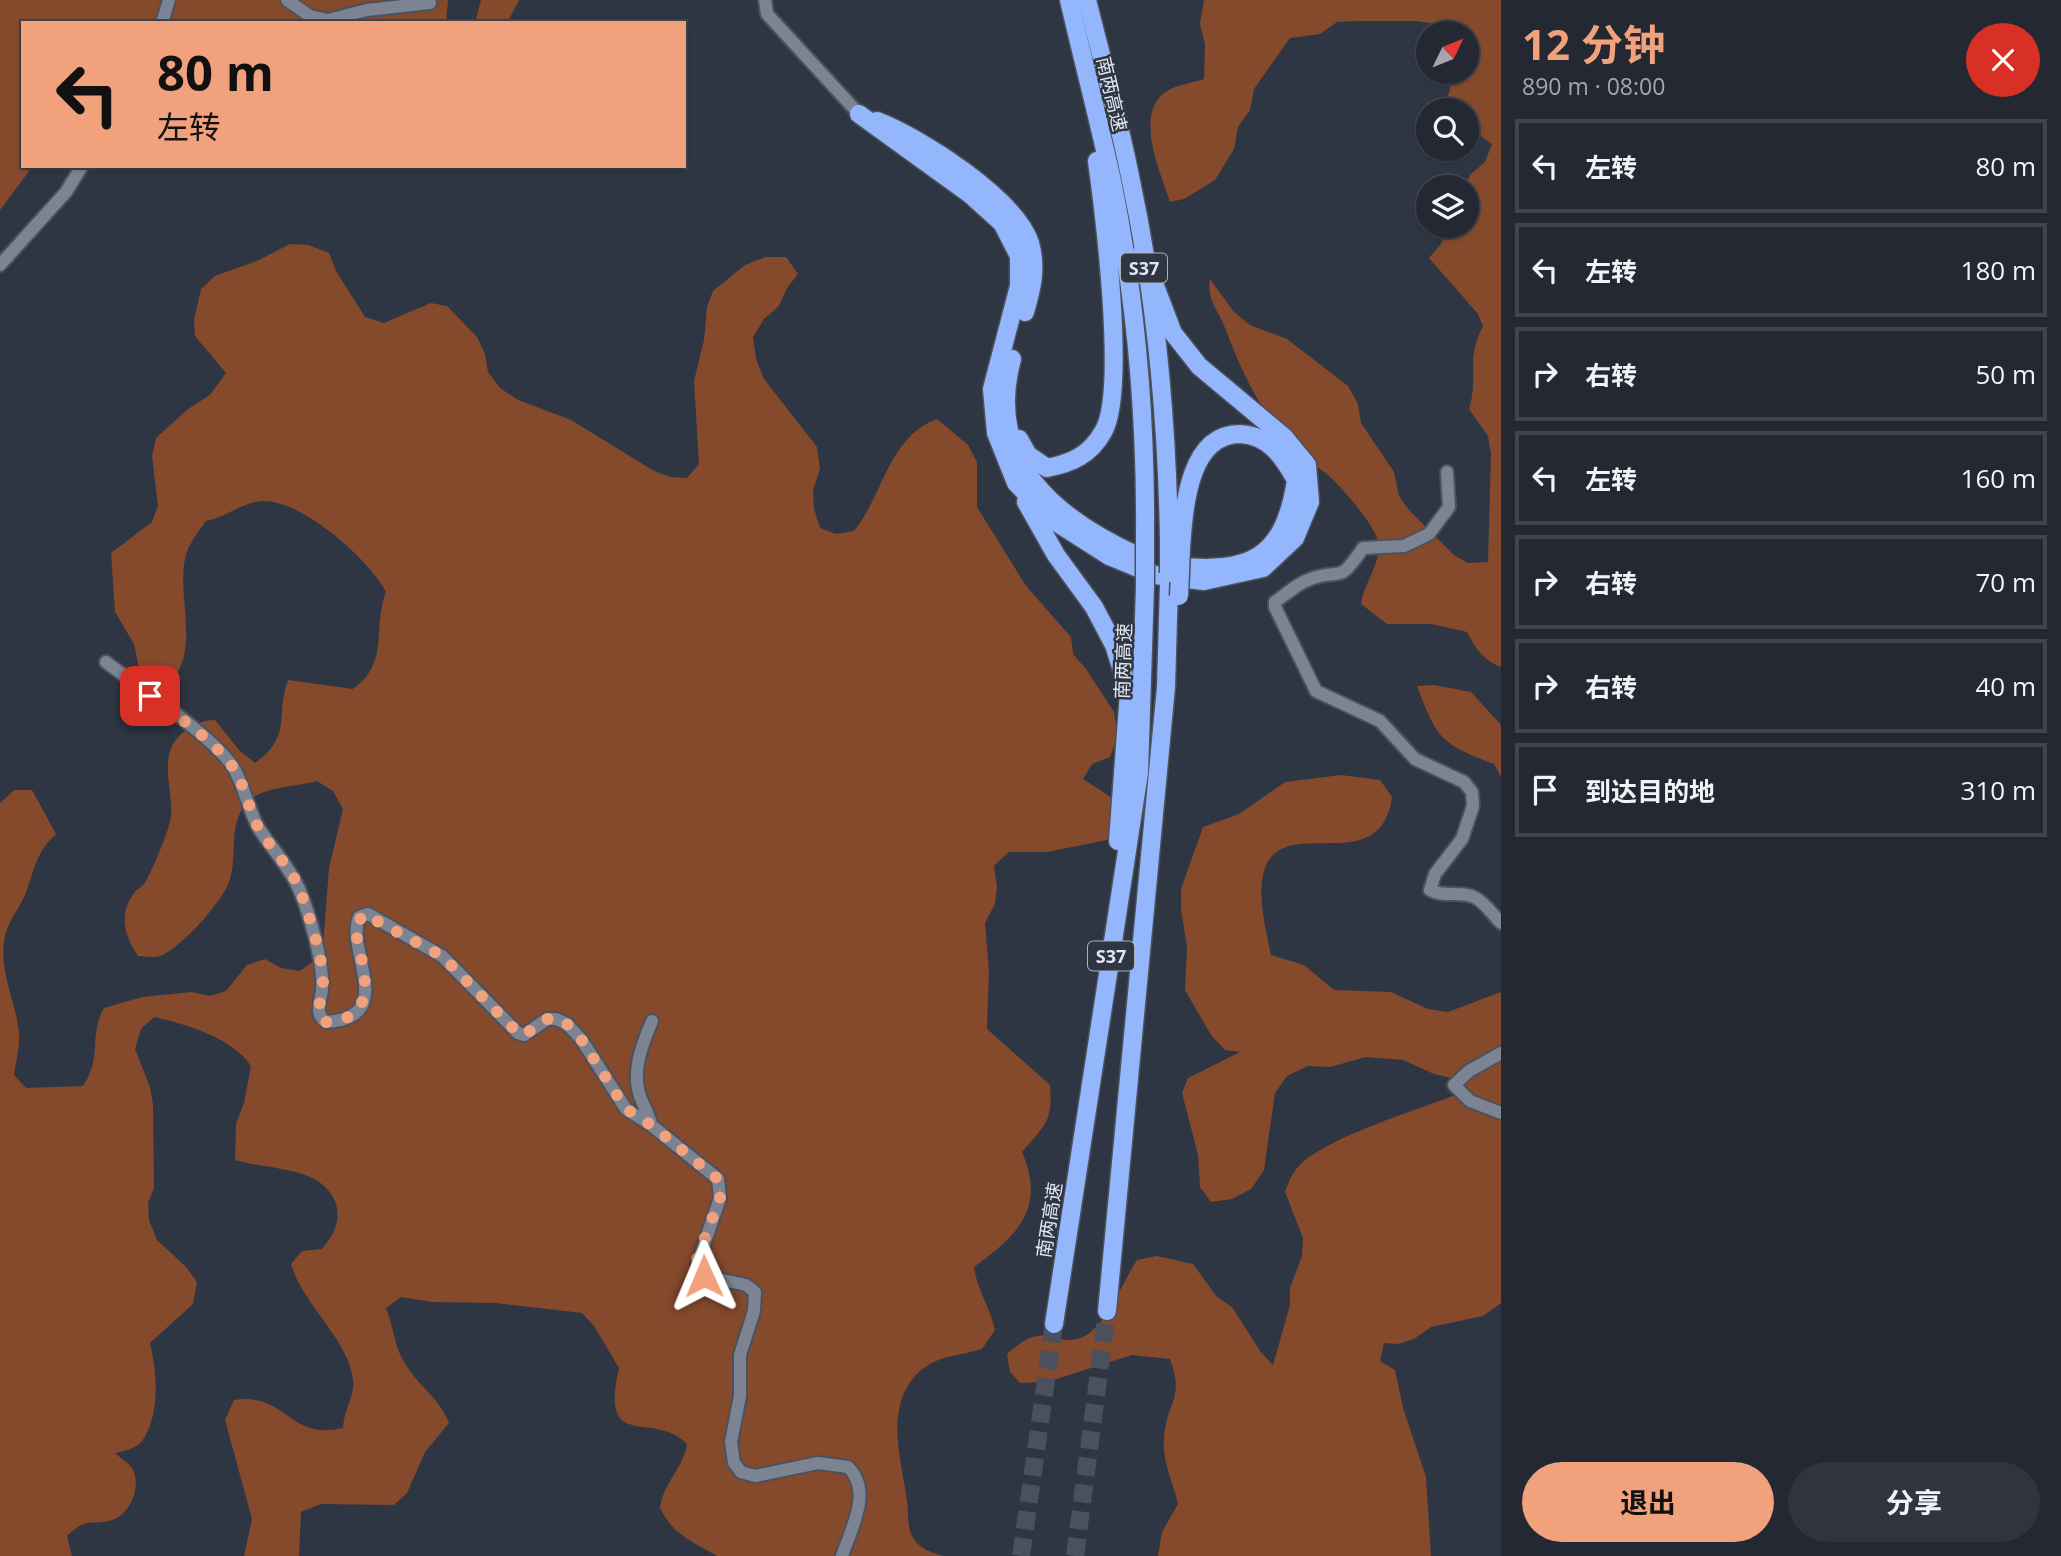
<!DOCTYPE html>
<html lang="zh">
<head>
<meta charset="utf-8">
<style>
  :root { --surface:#232832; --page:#2f343e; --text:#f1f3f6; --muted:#a3a6ac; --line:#40444d; --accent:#f1a17c }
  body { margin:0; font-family:"Open Sans","Noto Sans SC",sans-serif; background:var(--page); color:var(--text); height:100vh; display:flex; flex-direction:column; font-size:26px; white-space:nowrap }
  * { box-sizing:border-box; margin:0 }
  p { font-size:23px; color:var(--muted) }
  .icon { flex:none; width:38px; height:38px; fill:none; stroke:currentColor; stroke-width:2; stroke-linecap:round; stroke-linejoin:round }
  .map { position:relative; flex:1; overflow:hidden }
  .sheet { display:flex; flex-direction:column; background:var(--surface); width:560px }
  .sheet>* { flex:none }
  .guide { position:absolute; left:21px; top:21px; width:665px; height:147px; border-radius:0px; box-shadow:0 2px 5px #0004,0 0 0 2px var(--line); background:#f1a17c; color:#111; overflow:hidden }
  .needle { width:46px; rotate:47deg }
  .controls { position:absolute; left:1416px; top:21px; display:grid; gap:14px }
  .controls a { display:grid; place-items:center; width:63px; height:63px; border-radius:50%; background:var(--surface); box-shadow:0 2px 5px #0004,0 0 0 2px var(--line); font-size:35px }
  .pin { position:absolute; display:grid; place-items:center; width:60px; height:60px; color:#fff; margin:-30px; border-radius:14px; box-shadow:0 4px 10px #0006 }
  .me { position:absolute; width:77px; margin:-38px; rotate:359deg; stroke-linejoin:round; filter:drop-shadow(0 0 5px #0008) }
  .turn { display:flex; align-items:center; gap:24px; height:147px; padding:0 21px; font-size:32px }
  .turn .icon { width:91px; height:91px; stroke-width:2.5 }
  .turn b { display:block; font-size:49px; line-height:60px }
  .round { display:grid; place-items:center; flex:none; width:74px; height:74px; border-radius:37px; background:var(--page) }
  .overview { display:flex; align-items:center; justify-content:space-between; height:119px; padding:0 21px }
  h1 { font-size:42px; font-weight:700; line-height:52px; color:var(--accent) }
  .button { display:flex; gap:14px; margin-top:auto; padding:14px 21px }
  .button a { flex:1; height:80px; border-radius:42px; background:var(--accent); color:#111; font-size:28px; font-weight:700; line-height:80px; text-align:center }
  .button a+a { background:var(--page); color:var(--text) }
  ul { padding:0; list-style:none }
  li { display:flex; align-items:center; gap:21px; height:94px; margin:0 14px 10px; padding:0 7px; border:4px solid var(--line); border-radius:0px }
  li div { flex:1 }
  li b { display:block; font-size:26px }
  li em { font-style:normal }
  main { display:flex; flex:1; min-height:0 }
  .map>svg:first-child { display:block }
  .forest { fill:#85492c }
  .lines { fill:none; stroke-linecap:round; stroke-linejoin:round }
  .highway-tunnel { stroke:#4a505d; stroke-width:18; stroke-dasharray:18 9; stroke-linecap:butt }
  .minor-casing { stroke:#4c515c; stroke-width:16 }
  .highway-casing { stroke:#4c515c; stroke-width:21 }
  .minor { stroke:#7c8493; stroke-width:12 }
  .highway { stroke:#94b6fc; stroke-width:18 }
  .highway-bridge-casing { stroke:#4c515c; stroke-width:21; stroke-linecap:butt }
  .highway-bridge { stroke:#94b6fc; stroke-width:18 }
  .route { stroke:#f1a17c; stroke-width:12; stroke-dasharray:0 21.6 }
  .labels { text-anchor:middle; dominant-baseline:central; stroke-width:5; stroke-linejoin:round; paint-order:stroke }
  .shield { fill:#2f3643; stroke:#acb1bb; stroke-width:2 }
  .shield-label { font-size:18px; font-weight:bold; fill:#e2e6ee }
  .street-label { font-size:19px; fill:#e2e6ee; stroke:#2f3643 }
</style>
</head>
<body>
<main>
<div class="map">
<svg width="1501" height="1556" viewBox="0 0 1501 1556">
  <rect width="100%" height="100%" fill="#2f3643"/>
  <!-- forest -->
  <g class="forest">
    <path d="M0 0H448L446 23H23V166H33L0 210Z"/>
    <path d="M481 0H519L507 23H475Z"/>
    <path d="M1204 0H1501V667C1483 660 1476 649 1467 632L1432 624H1387L1361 604C1364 581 1384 561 1377 538 1371 521 1338 482 1323 471 1319 468 1314 466 1309 463 1268 428 1244 378 1225 328 1217 307 1207 302 1210 279L1234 312 1250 325 1287 339 1348 386 1358 404 1361 423 1394 472 1399 496 1409 510 1454 555 1468 563 1488 562 1491 454 1488 436 1469 409C1479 377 1465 360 1483 326L1478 314 1429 258 1441 244 1449 226H1466L1465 187 1470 175 1485 162 1492 144 1467 126 1466 110H1441L1436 106 1449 94 1452 72H1466V33H1450L1435 24 1416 21H1357L1337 22 1320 34 1290 38 1254 89 1250 110 1238 127 1234 149 1215 180 1184 199 1170 202C1161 173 1135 118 1163 94 1173 85 1192 83 1204 79L1205 44 1200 24Z"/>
    <path d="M290 244 308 245 329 253 336 271 365 317 384 323 431 303 447 306 477 337 485 354 488 372 500 388 518 400 571 420 654 471 670 477 687 478 699 464 694 381 704 340 707 307 713 291 745 265 765 257H786L798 274 787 288 779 306 764 319 753 337 756 359 764 379 817 447 820 469 813 490 814 509 820 528 836 534 854 531C884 494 888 437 937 419L968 445 977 462V507L1026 586 1071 637 1073 654 1086 669 1114 712 1118 736 1110 757 1092 764 1083 779 1114 799 1117 838 1047 852H1009L994 866 997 887 995 904 985 923 989 971 987 1029 1050 1085C1053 1122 1045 1125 1022 1152 1046 1208 1018 1235 974 1267 977 1290 990 1307 995 1330L982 1349C953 1358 932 1354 911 1381 886 1416 902 1462 907 1501 909 1515 906 1530 916 1542 923 1550 935 1554 944 1556H717C692 1541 674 1536 660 1508 663 1483 683 1469 687 1444 653 1409 599 1454 619 1368L594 1326 582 1313 496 1303 433 1302 401 1297 386 1308C394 1327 394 1348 406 1365 421 1389 438 1396 449 1423L425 1452 407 1493 394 1505 321 1504 301 1512 299 1556H244L252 1519 225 1420 234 1400C288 1392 288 1441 343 1428 344 1408 355 1396 353 1380 349 1340 303 1305 291 1264L302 1251 322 1249C333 1236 341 1222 336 1204 324 1166 267 1170 235 1160L236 1124 244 1103 251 1066C233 1038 186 1024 154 1017L141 1029 135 1049 150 1087 153 1105 154 1188 148 1203 149 1220 157 1240 187 1268 197 1282 193 1304 150 1343C157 1371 160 1413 144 1438 139 1448 125 1451 115 1453 120 1458 129 1463 132 1468 142 1485 131 1514 112 1520 88 1527 89 1515 67 1536L72 1556H0V803L14 790H32L56 834C37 851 35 867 27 890 20 909 6 922 4 943 0 973 16 1003 19 1032 20 1045 16 1061 14 1075L26 1088 83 1086C103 1056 88 1037 104 1008L142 997 192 992 210 996 226 991 247 965 265 959 281 968 300 971 315 960 323 946 329 868 343 809 333 791 317 781C298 787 265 786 250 800 226 821 239 855 229 882 222 902 180 949 160 956 154 958 144 956 138 956 124 935 118 914 135 892 138 888 144 886 146 881 153 868 170 829 171 816 173 794 162 766 172 746 181 730 198 720 215 720L239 750 255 763C293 736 275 716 288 680L353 689C390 663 372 630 386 592 370 560 295 492 255 502 237 506 224 518 206 521 198 532 187 546 185 559 176 603 207 666 155 693L141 678 134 644 115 612 111 553 152 522 158 506 152 456 156 438 188 409 210 395 226 373 195 336 194 320 201 289 215 276 257 261Z"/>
    <path d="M1434 685 1471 692 1501 725V777L1494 764C1441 744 1437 739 1417 686Z"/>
    <path d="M1341 775 1380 780 1392 797C1380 884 1278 807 1263 875 1258 899 1266 931 1271 955L1304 965 1334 990 1391 992 1428 1009 1448 1012 1501 992V1303L1483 1316 1431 1327 1414 1339 1398 1344 1384 1343 1380 1361 1395 1370 1403 1408 1426 1477 1431 1556H1158L1162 1532 1178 1504C1173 1482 1162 1462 1164 1439 1166 1402 1185 1400 1170 1359L1132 1355 1047 1382 1020 1383 1010 1372 1007 1354C1048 1316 1055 1351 1085 1336 1106 1325 1124 1280 1137 1260L1157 1256 1193 1264 1217 1297 1232 1307 1260 1351 1273 1365 1290 1305V1288L1302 1256 1303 1238 1285 1192C1289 1182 1292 1172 1301 1164 1327 1138 1418 1109 1456 1095L1467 1082 1434 1074 1403 1060 1366 1057 1330 1067 1308 1066 1287 1076 1275 1093 1264 1170 1251 1189 1232 1199 1211 1202 1200 1187 1198 1155 1182 1093 1188 1078 1240 1052 1225 1050 1211 1035 1185 990 1187 947 1181 910V889L1203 827 1239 814 1285 782Z"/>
  </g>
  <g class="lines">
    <!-- highway-tunnel -->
    <g class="highway-tunnel">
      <path d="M1021 1556 1054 1324"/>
      <path d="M1075 1556 1107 1311"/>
    </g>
    <defs>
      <g id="minor">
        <path d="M287 0 310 16 328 20 367 10 430 3"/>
        <path d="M765 0 767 14 859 114"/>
        <path d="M162 23 169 0"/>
        <path d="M0 265 66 192 82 166"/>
        <path d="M1447 472 1449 507 1429 534 1404 546 1363 548C1336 588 1342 566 1308 580 1297 584 1285 595 1275 602V607L1316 691 1380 721 1415 759 1464 782 1472 792 1473 806 1462 839 1435 874 1430 890C1444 898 1461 890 1476 898 1485 903 1493 915 1501 923"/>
        <path d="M106 662C138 687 213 736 233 767 244 785 248 808 258 827 271 848 289 866 299 889 309 912 324 963 322 988 322 1000 313 1013 326 1022 399 1018 345 951 359 917L368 914 442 956 518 1033 524 1035 547 1019H556L567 1024 581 1039 626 1109 651 1125 718 1179 720 1198 697 1265 704 1276 746 1285 755 1292 754 1311 740 1355V1396L731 1442 734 1463 741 1472 755 1476 818 1463 848 1467C873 1491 851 1529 842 1556"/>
        <path d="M1501 1053 1469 1071 1454 1085 1470 1101 1501 1113"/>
        <path d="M651 1125C649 1113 642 1104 639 1093 632 1068 643 1043 652 1021"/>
      </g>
      <g id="highway">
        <path d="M1069 0C1083 61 1099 121 1112 181 1136 298 1146 418 1145 536"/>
        <path d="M1087 0C1102 60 1119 120 1131 181 1156 298 1167 421 1169 540"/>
        <path d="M859 114 971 195 1002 223 1019 256V286L992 389 996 433 1016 483 1051 519 1109 556 1155 575 1204 581 1263 568 1295 538 1310 502 1307 465 1284 437 1199 366 1173 333 1142 252"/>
        <path d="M877 121C921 138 1015 198 1030 243 1037 268 1032 288 1025 312"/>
        <path d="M1012 359C984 462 1056 519 1140 557"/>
        <path d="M1019 439 1028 455 1047 468C1072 463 1090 455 1103 432 1127 393 1104 212 1097 161"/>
        <path d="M1026 502 1056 555 1094 607 1114 645 1129 692 1118 841"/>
        <path d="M1174 566C1250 574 1284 559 1296 480 1283 457 1269 435 1240 434 1188 434 1184 509 1181 548"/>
        <path d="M1107 1311 1166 687 1169 584"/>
        <path d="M1054 1324 1139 773 1145 586"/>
      </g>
    </defs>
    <!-- minor casing -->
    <use href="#minor" class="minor-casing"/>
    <!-- highway casing -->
    <use href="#highway" class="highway-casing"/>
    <!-- minor -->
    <use href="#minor" class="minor"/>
    <!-- highway -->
    <use href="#highway" class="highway"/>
    <defs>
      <g id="highway-bridge">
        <path d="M1169 540V573"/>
        <path d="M1145 586V536"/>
        <path d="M1179 596 1181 548"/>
      </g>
    </defs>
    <!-- highway-bridge casing -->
    <use href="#highway-bridge" class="highway-bridge-casing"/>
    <!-- highway-bridge -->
    <use href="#highway-bridge" class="highway-bridge"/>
  </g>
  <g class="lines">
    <!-- route -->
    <path class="route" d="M150 696C177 717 211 737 232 766 244 783 248 806 257 825 270 849 292 867 301 893 310 920 324 958 323 987 322 1000 313 1013 326 1022 387 1018 359 962 355 926L364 914 442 956 518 1033 524 1035 547 1019 556 1018 567 1024 581 1039 626 1109 651 1125 718 1179 720 1198 697 1259V1265L704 1276"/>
  </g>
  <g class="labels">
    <!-- shield labels -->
    <g class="shield">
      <rect x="1121" y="253.5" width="46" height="29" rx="5"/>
      <rect x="1088" y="941.5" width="46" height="29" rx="5"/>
    </g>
    <g class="shield-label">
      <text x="1144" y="268">S37</text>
      <text x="1111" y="956">S37</text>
    </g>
    <!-- street labels -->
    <g class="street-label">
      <text transform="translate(1112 94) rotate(77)">南两高速</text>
      <text transform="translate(1123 661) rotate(-88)">南两高速</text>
      <text transform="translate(1049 1220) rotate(-81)">南两高速</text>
    </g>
  </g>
</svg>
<div class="controls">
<a><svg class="needle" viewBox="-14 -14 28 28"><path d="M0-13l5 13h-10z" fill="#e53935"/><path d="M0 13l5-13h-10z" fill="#a3a6ac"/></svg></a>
<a><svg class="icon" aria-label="search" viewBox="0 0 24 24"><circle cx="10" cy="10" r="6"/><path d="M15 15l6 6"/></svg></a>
<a><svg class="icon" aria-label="layers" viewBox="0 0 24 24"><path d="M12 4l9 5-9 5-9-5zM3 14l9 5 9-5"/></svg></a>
</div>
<div class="pin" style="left:150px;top:696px;background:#d93025"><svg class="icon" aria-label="arrive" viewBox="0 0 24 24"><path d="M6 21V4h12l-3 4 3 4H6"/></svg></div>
<svg class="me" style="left:704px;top:1276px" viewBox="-20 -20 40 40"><path d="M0-17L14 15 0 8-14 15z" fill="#f1a17c" stroke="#fff" stroke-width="4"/></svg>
<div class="guide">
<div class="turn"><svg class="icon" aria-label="left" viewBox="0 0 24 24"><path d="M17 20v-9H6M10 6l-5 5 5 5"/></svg><div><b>80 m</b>左转</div></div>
</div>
</div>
<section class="sheet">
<div class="overview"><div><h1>12 分钟</h1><p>890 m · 08:00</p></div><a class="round" style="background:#d93025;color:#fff"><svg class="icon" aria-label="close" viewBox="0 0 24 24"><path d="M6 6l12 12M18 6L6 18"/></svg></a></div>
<ul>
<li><svg class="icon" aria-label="left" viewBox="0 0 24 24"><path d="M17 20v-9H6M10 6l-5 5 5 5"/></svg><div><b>左转</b></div><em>80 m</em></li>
<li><svg class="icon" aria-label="left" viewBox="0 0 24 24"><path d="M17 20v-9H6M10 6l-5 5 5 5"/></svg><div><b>左转</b></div><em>180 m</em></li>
<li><svg class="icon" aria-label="right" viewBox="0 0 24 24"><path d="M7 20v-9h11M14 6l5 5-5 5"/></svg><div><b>右转</b></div><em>50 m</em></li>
<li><svg class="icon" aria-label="left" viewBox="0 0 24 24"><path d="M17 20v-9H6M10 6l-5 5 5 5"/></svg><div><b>左转</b></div><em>160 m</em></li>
<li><svg class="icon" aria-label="right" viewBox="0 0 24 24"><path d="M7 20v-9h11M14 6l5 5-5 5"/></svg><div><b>右转</b></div><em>70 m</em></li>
<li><svg class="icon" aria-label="right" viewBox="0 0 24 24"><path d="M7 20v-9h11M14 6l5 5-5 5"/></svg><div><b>右转</b></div><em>40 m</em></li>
<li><svg class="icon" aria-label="arrive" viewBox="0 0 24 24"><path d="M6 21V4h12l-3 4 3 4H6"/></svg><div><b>到达目的地</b></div><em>310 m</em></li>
</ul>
<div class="button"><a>退出</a><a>分享</a></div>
</section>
</main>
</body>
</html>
